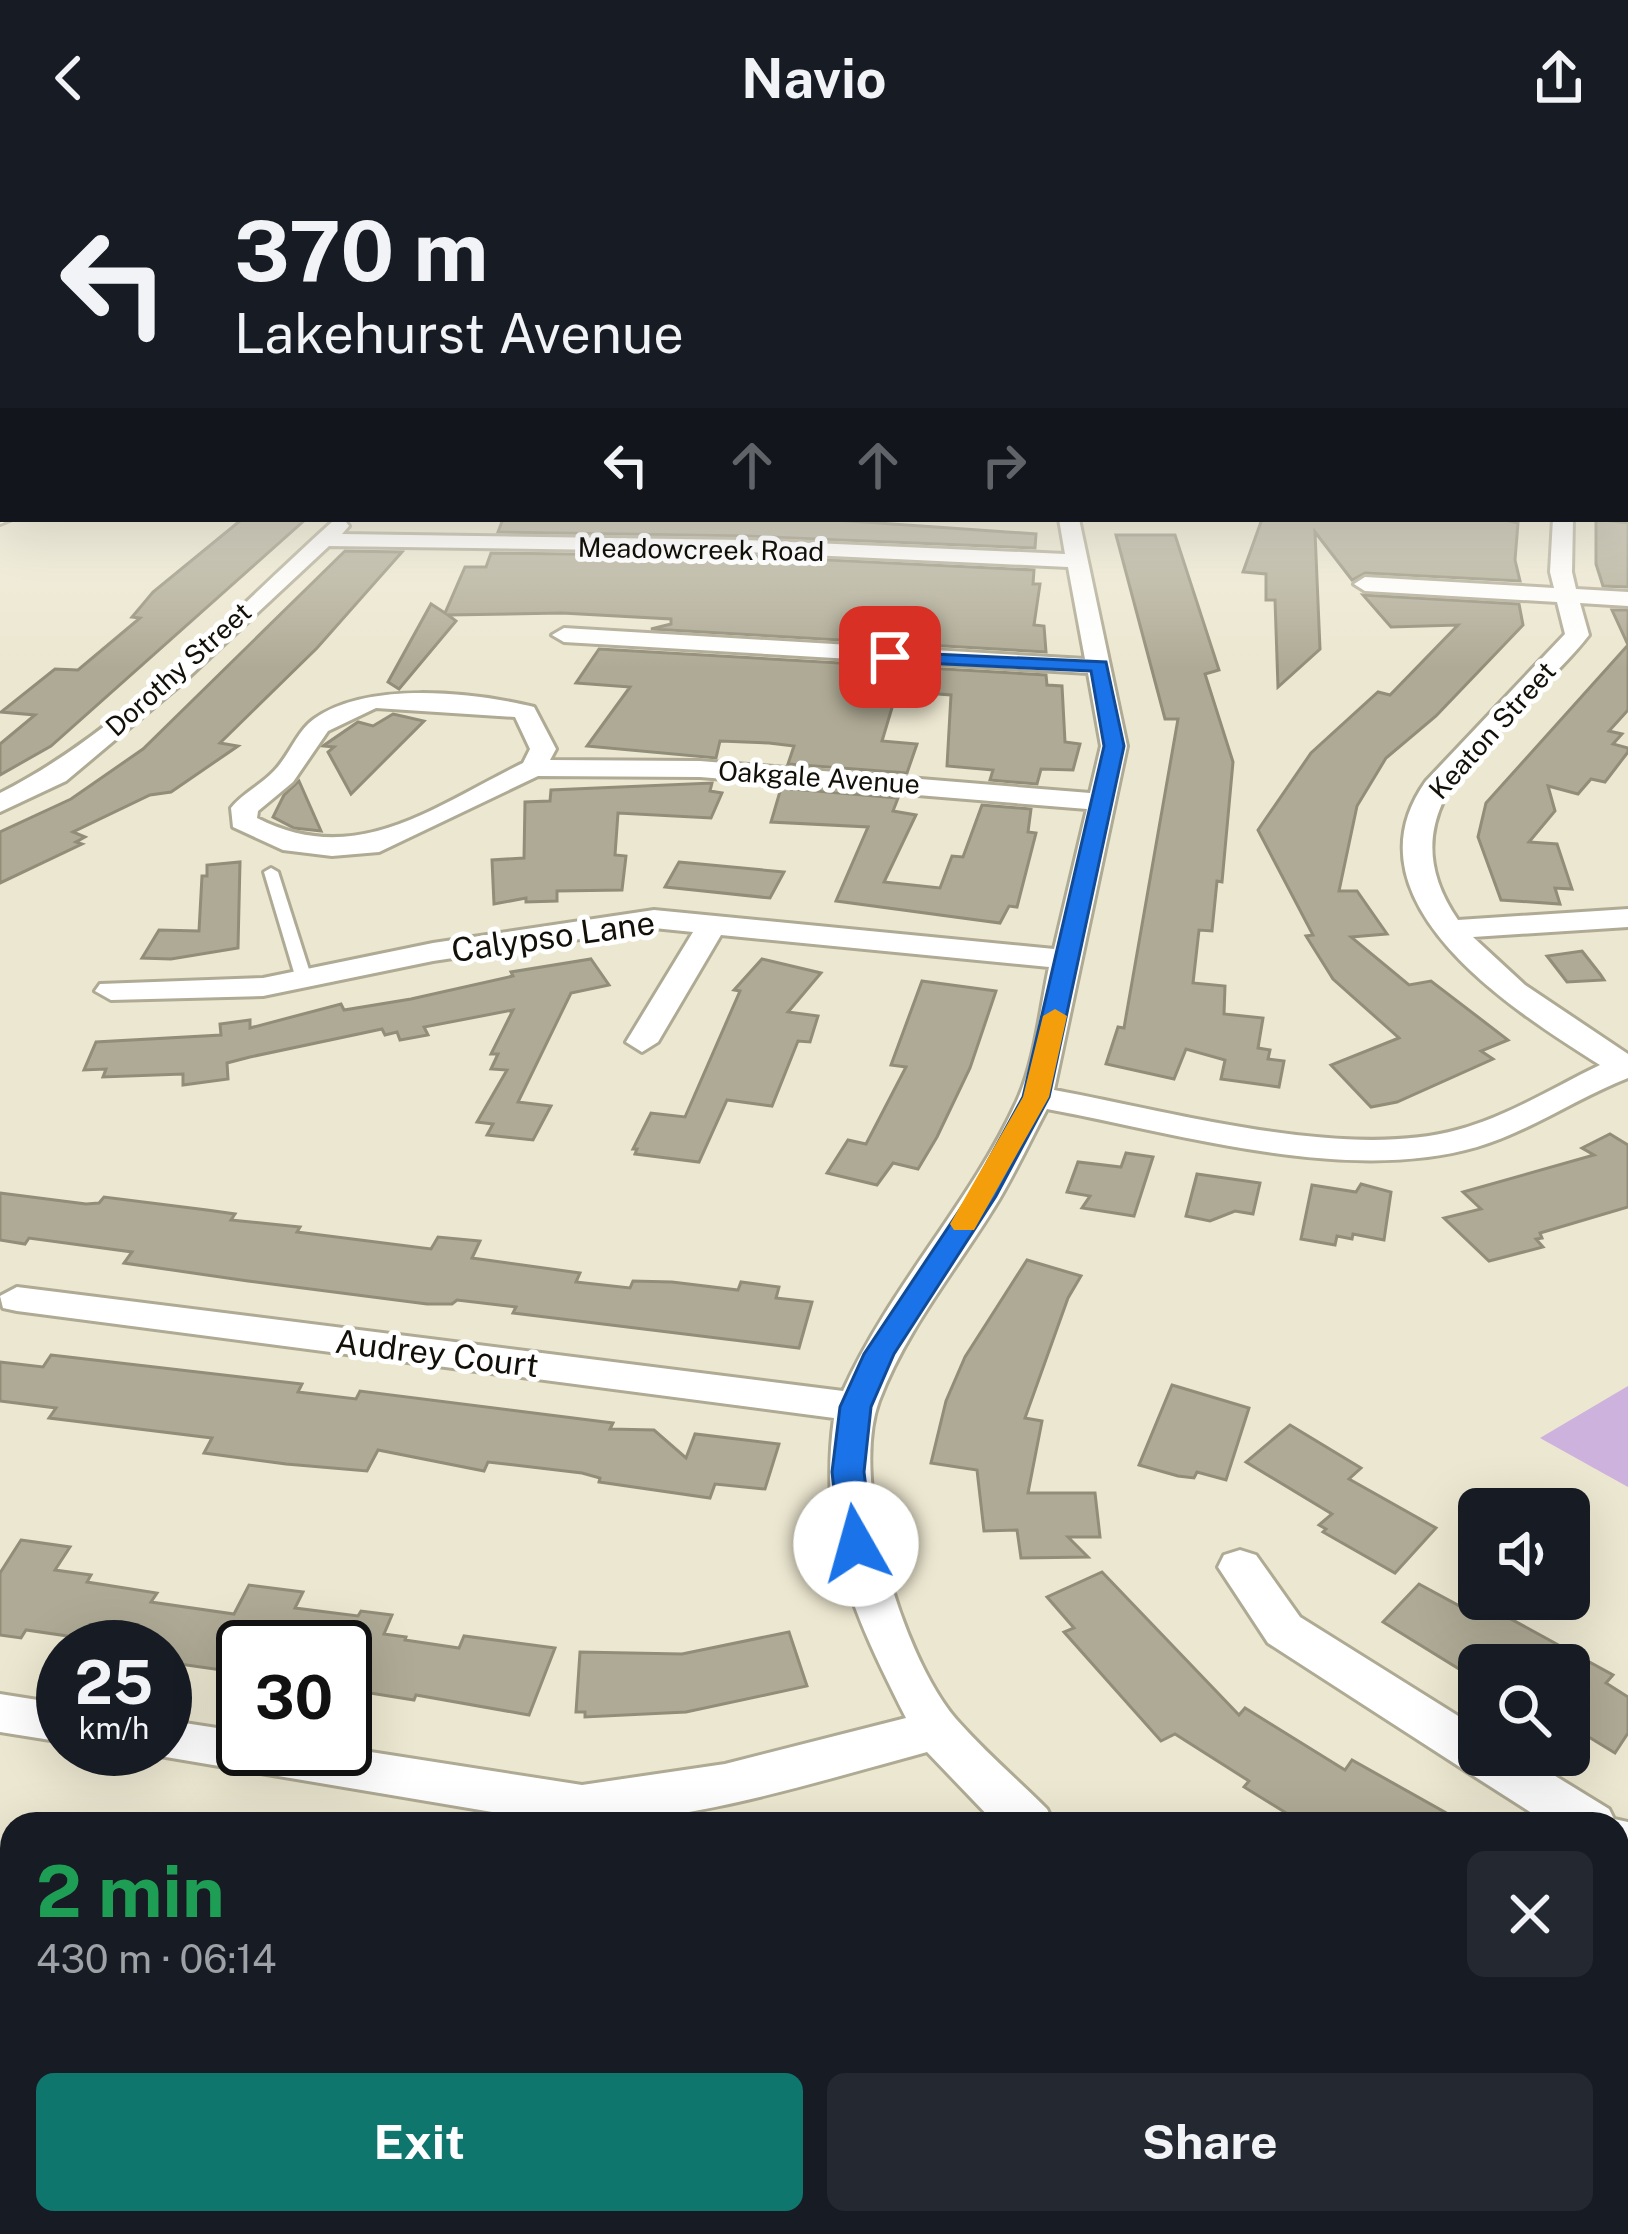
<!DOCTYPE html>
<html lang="en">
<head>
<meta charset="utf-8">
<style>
  :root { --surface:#171b24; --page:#242831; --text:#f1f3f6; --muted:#9ea1a6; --accent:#0f766e }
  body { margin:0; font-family:"Public Sans",sans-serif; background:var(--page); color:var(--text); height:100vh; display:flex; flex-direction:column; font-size:45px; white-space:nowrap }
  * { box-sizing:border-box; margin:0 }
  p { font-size:39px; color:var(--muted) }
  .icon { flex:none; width:66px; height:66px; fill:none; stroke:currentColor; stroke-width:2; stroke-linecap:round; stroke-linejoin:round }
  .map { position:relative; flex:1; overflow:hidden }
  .side { position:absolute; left:0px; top:1656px; width:1629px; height:423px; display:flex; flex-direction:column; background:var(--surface); border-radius:36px 36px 0 0; box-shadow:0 12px 48px #0002 }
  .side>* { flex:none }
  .top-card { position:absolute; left:0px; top:0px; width:1629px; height:366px; box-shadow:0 12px 48px #0002; background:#171b24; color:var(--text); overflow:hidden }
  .controls { position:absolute; left:1458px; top:1332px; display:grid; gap:24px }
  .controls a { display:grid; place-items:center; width:132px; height:132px; border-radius:18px; background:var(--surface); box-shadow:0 12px 48px #0002; font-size:60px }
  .speed { position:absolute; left:36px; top:1464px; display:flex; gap:24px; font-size:60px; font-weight:700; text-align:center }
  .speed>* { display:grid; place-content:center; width:156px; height:156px; border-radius:50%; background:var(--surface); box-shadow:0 12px 48px #0002; line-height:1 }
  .speed small { font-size:30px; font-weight:400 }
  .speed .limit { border:6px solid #111; border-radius:18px; background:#fff; color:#111 }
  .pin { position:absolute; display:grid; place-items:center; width:102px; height:102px; color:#fff; margin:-51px; border-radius:24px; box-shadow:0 6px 18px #0006 }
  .me { position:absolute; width:132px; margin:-66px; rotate:353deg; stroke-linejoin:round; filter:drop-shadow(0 0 9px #0008) }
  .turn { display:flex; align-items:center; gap:42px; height:252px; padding:0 36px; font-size:54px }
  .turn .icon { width:156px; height:156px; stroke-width:2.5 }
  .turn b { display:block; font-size:84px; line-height:102px }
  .lanes { display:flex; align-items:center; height:114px; padding:0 36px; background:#0003; justify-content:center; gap:60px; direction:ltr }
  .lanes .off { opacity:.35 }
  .round { display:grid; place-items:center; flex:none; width:126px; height:126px; border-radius:18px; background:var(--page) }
  .overview { display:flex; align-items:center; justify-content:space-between; height:204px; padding:0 36px }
  h1 { font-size:72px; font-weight:700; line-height:90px; color:#1e9e55 }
  .action { display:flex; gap:24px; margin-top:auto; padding:24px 36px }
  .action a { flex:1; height:138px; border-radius:18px; background:var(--accent); color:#fff; font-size:48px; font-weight:700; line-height:138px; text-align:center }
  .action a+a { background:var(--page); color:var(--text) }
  header { display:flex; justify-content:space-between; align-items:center; height:156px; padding:0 36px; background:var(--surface); font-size:54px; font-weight:700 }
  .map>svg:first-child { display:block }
  .green { fill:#cdb2de }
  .building { fill:#afaa95; stroke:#928d78; stroke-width:3 }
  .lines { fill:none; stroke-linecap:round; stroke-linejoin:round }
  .lane-casing { stroke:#afaa94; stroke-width:6 }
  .street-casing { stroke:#afaa94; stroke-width:6 }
  .lane { fill:#fff; fill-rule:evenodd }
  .street { fill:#fff; fill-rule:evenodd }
  .route { fill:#1a73e8; stroke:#114b97; stroke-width:3 }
  .slow { fill:#f59e0b }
  .labels { text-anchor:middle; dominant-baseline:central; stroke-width:10; stroke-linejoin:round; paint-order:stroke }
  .far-street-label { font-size:27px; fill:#121008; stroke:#fff }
  .street-label { font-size:33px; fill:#121008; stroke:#fff }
</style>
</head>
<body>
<header><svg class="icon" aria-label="back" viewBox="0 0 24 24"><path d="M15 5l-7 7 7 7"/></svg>Navio<svg class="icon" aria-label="share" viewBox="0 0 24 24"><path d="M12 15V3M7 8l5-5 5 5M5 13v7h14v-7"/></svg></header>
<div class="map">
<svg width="1628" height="2078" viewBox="0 0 1628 2078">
  <rect width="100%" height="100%" fill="#ece7d0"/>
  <!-- green -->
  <path class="green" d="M1628 1230V1331L1540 1282Z"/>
  <!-- building -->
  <g class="building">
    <path d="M306 363 51 590 0 619V588L35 559 1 556 55 513 78 514 140 462 132 461 153 436 241 364Z"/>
    <path d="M503 363H821L1036 378 1035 392 746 380 498 376Z"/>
    <path d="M1262 363H1501L1518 367 1515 404 1520 425 1365 417 1352 424 1315 376 1320 493 1278 531 1275 444H1266V418L1243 416Z"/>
    <path d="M1596 363 1628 367V431L1603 430 1596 408Z"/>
    <path d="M1116 379H1175L1219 514 1205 518 1233 606 1222 726 1217 725 1212 775 1199 774 1193 827 1225 830 1224 858 1263 862 1258 892 1270 894 1268 903 1284 905 1279 931 1221 923 1225 904 1186 893 1174 923 1106 908 1118 871 1124 872 1178 563H1165Z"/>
    <path d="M345 395 402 396 317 492 220 587 238 590 171 636 150 639 73 676 85 681 76 686 82 688 0 727V676L71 643 143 593Z"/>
    <path d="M491 397 746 400 1034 414 1033 428H1040L1034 469 1044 470 1046 496 651 473 671 468V463L562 457 448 459 456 465 399 533 388 526 431 448 445 457 465 411H486Z"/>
    <path d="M1363 439 1519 448 1523 469 1436 560 1386 602 1357 650 1339 735H1357L1387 778 1351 781 1409 829 1431 825 1508 884 1481 895 1493 903 1397 946 1371 951 1331 909 1399 882 1333 823 1306 780 1313 779 1258 674 1311 597 1378 536 1390 539 1458 469 1391 471Z"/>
    <path d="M1612 454H1628V554L1609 575 1622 578 1613 588 1628 592V596L1605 626 1591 623 1578 638 1548 630 1555 655 1529 686 1557 688 1572 733 1555 732 1560 748 1501 744 1478 681 1486 647 1628 489Z"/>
    <path d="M599 493 1046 519 1047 529 1062 530 1065 586 1080 588 1073 614 1041 613 1037 628 990 624 993 614 947 610 951 539 897 535 882 585 917 588 907 617 788 608 794 590 769 587 720 585 716 602 587 590 630 531 576 527Z"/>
    <path d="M393 558 424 565 351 638 328 596 334 591 323 590 358 566 373 570Z"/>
    <path d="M299 625 321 675 294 672 273 661 284 639Z"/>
    <path d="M712 627 710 635 722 637 711 662 618 657 615 699 626 700 622 734 557 735V745L526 746V742L494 748 492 704 524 702 525 646 550 645 551 634Z"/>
    <path d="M781 632 898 642 893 655 916 659 884 726 940 732 952 700 963 701 982 649 1031 653 1028 676 1036 677 1017 751 1009 750 1000 767 836 745 868 671 771 666Z"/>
    <path d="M240 706 238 792 171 803 142 802 159 774 199 775 202 720H207V709Z"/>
    <path d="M679 706 784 716 770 742 665 731Z"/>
    <path d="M1582 795 1600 818 1604 824 1567 826 1547 800Z"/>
    <path d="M591 803 609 829 571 837 518 946 551 950 533 984 487 979 493 968 477 966 507 914 491 913 498 898H491L513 854 424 871 428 879 400 884 397 876 385 879 382 873 250 901 227 907 228 923 183 929V918L103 921 106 913 84 914 96 886 221 879 220 868 250 864V872L341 848 344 854 411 843 513 820 511 816Z"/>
    <path d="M762 803 821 817 788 856 818 860 810 886 798 885 772 950 727 944 699 1006 635 998 637 993H633L651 957 685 961 740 835 734 834Z"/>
    <path d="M922 825 996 835 970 912 937 981 918 1013 893 1007 877 1029 827 1017 848 984 866 988 906 911 891 909Z"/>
    <path d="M1610 978 1628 989V1051L1540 1077 1542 1082 1536 1083 1543 1091 1489 1105 1444 1062 1481 1053 1463 1036 1594 999 1582 992Z"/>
    <path d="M1126 997 1153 1001 1134 1060 1082 1052 1090 1040 1067 1036 1078 1006 1121 1011Z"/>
    <path d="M1197 1018 1260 1027 1253 1058 1235 1055 1210 1065 1186 1060Z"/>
    <path d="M1361 1028 1391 1036 1384 1084 1353 1078 1352 1083 1337 1080 1335 1089 1301 1083 1312 1029 1356 1036Z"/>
    <path d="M0 1037 86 1048 99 1047 104 1041 207 1054 235 1058 231 1064 300 1071 297 1076 431 1093 438 1081 480 1085 472 1102 580 1117 576 1126 630 1132 633 1125 672 1126 738 1134 741 1126 779 1131 776 1142 812 1146 799 1192 513 1157 516 1151 457 1144 452 1148H427L248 1125 124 1107 132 1096 29 1082 25 1088 0 1084Z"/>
    <path d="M1027 1104 1081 1120 1068 1142 1025 1262 1042 1265 1028 1337H1095L1100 1381H1068L1088 1401 1021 1402 1017 1374 984 1375 977 1314 931 1307 946 1245 965 1201Z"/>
    <path d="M51 1199 302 1228 298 1236 356 1243 360 1235 613 1267 610 1273 654 1274 686 1302 695 1278 779 1288 765 1333 715 1328 710 1342 599 1326 600 1322 582 1317 488 1306 484 1315 378 1294 367 1315 286 1308 204 1297 212 1282 49 1262 56 1252 0 1245V1206L43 1211Z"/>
    <path d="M1172 1229 1249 1252 1226 1324 1197 1316 1194 1322 1178 1320 1139 1309Z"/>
    <path d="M1290 1269 1361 1312 1349 1323 1436 1372 1395 1417 1323 1376 1326 1373 1319 1369 1332 1358 1246 1306Z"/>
    <path d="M21 1384 70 1391 55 1414 91 1419 87 1426 157 1437 151 1446 234 1458 249 1429 303 1436 295 1452 358 1460 361 1455 392 1459 384 1478 406 1481 405 1484 459 1492 464 1480 555 1492 529 1559 416 1539 414 1544 345 1533V1491H243V1517L165 1506V1491H76L81 1482 26 1474 21 1482 0 1479V1417Z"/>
    <path d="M1102 1416 1239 1559 1245 1552 1345 1614 1352 1604 1466 1668H1304L1244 1631 1249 1625 1175 1578 1161 1585 1064 1476 1074 1472 1047 1441Z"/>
    <path d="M1419 1428 1469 1455 1480 1443H1529L1511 1463 1613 1519 1606 1527 1628 1541V1577L1615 1597 1569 1569V1509H1471L1464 1516 1383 1466Z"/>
    <path d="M789 1476 807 1530 686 1556 585 1561V1556H576L580 1496 682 1498Z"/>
  </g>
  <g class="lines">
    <defs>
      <path id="lane" d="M271 712 278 716 312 823 309 826 304 828 296 823 264 716Z"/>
      <g id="street">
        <path d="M1628 282V295L1626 296V283Z"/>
        <rect x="1626" y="345" width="2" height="12"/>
        <path d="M3 355V363H12L0 368Z"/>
        <path d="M1059 363H1079L1127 590 1054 934C1169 955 1345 1005 1457 974 1507 961 1554 931 1600 909 1514 855 1340 745 1426 625L1565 478 1557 446 1365 435 1354 428 1365 421 1554 432 1550 416 1553 363H1573L1572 416 1576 433 1628 436V450L1580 447 1589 479C1521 567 1373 641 1458 764L1628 753V771L1473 781 1525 829 1628 898V922C1577 942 1530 975 1477 991 1346 1029 1177 977 1047 953 1031 983 1017 1013 1000 1042 960 1109 907 1171 879 1245 849 1325 902 1500 956 1563 984 1595 1017 1623 1047 1653L1054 1668H996L927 1596C808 1628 687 1668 563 1668L148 1598 145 1593H165V1564L243 1576V1593L345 1592 582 1629 725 1608 906 1562C853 1457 818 1382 834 1262L17 1155 3 1152 0 1140 17 1131 843 1235C889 1132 970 1048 1017 945 1035 906 1040 854 1049 811L721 779 658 886 642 896 626 886 693 776 654 772 433 805 263 840 111 844 95 835 100 828 263 822 433 787 654 754 1054 793 1087 653 700 621 538 620 379 696 332 700 283 694 233 671 231 652C243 637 261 629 274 615 289 600 297 575 314 563 367 525 472 536 534 551L556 593 550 604 700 605 1090 637 1101 590 1088 517 564 486 552 479 564 472 1085 503 1068 411 746 396 329 390 179 530 66 625 0 656V637C122 576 230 458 332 366H346L349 370 342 378 746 384 1065 398ZM376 552 515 561 530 593 523 607C433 651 356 713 257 662L258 655 293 626 328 575Z"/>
        <path d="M1240 1394 1256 1399 1300 1461 1479 1573V1599H1521L1609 1653 1614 1663 1628 1666V1713L1617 1709V1668H1549L1463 1613 1268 1487 1218 1411 1224 1399Z"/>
        <path d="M0 1538 63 1548V1586L0 1576Z"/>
        <path d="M1628 2011V2076L1554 2078 1549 2067H1617V2015Z"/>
        <path d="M445 2067H505L504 2078H444Z"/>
      </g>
    </defs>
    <!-- lane casing -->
    <use href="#lane" class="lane-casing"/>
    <!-- street casing -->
    <use href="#street" class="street-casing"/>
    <!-- lane -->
    <use href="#lane" class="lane"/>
    <!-- street -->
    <use href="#street" class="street"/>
  </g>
  <!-- sky -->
  <linearGradient id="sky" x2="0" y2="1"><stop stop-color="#92a4dc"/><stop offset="0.43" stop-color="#f6f4ea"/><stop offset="1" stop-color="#f6f4ea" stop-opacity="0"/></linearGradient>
  <rect width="1628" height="513" fill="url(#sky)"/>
  <!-- route -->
  <path class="route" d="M890 496 1106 506 1124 590 1049 941 996 1040 894 1198 871 1251 864 1316 873 1388 868 1397 856 1400 845 1397 840 1388 832 1316 840 1251 864 1198 969 1040 1023 941 1104 590 1091 515 883 505 881 501Z"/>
  <!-- slow -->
  <path class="slow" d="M1055 853 1067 860 1049 941 974 1074H954L950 1068 1023 941 1043 860Z"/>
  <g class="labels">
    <!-- far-street labels -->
    <g class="far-street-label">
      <text transform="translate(701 393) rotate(1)">Meadowcreek Road</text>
      <text transform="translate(178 513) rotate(-42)">Dorothy Street</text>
      <text transform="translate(1492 574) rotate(-48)">Keaton Street</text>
      <text transform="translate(819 621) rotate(4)">Oakgale Avenue</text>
    </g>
    <!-- street labels -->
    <g class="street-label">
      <text transform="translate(553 780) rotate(-8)">Calypso Lane</text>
      <text transform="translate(437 1197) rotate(7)">Audrey Court</text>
    </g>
  </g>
</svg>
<div class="controls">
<a><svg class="icon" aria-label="sound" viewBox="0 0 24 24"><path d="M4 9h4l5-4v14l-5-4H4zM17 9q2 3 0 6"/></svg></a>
<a><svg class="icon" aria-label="search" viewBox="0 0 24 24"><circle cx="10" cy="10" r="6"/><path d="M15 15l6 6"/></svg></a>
</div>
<div class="speed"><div>25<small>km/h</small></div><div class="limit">30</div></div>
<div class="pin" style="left:890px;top:501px;background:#d93025"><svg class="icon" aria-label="arrive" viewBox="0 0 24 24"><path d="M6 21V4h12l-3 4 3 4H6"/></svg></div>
<svg class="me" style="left:856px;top:1388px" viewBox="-20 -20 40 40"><circle r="19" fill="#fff"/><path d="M0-13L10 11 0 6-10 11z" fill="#1a73e8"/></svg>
<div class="top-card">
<div class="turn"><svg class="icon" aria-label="left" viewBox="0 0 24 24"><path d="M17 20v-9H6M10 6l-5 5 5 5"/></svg><div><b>370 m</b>Lakehurst Avenue</div></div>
<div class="lanes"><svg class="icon" aria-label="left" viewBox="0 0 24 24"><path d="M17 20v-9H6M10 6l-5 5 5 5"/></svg><svg class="icon off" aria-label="ahead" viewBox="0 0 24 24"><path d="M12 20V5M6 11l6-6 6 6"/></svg><svg class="icon off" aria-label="ahead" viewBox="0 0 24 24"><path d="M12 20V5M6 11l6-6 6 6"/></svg><svg class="icon off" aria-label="right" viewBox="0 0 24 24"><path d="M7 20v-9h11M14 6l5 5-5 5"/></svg></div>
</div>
<section class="side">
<div class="overview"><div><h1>2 min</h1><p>430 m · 06:14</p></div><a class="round"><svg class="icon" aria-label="close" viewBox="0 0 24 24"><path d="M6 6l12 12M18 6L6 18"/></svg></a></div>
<div class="action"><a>Exit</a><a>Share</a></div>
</section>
</div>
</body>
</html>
